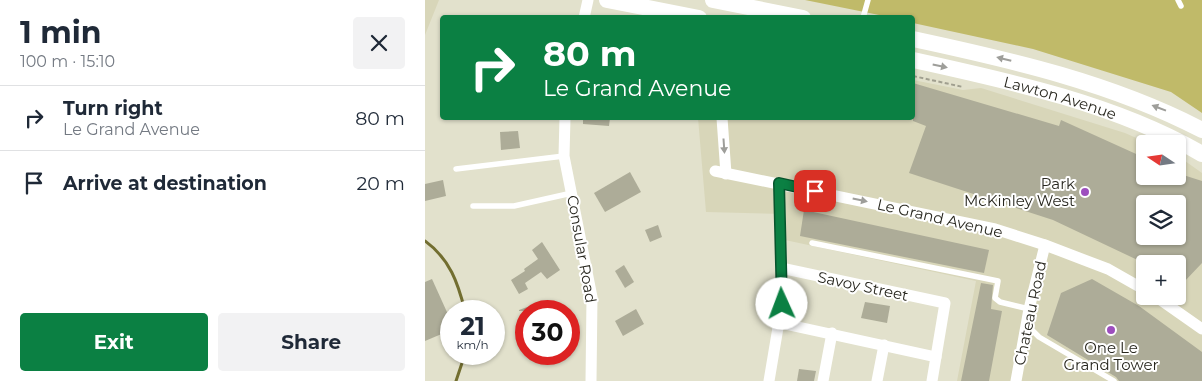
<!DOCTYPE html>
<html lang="en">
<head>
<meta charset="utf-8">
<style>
  :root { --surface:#fff; --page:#f2f2f3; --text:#1f2937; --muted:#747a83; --line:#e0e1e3; --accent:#0b8043 }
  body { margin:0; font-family:Montserrat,sans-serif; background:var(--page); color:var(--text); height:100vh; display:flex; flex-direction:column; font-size:19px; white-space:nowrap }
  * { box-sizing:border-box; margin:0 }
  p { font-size:16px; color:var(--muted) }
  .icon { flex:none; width:28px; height:28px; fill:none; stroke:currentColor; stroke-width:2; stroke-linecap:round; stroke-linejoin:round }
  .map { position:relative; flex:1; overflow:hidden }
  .side { display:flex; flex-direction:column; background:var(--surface); width:425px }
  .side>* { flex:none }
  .hud { position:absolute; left:15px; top:15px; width:475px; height:105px; border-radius:5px; box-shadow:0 1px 4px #0004; background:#0b8043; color:#fff; overflow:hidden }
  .needle { width:32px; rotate:283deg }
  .fabs { position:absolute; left:711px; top:135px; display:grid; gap:10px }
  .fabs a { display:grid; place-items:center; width:50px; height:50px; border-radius:5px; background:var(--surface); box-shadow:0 1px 4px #0004; font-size:25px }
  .speed { position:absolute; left:15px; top:300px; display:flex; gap:10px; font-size:25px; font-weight:700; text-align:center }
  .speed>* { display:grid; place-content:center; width:65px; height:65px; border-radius:50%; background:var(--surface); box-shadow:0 1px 4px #0004; line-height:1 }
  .speed small { font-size:12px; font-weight:400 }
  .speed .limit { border:8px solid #d22; background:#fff; color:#111 }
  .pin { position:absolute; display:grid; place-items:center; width:42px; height:42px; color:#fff; margin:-21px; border-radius:10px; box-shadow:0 2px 8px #0006 }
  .me { position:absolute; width:55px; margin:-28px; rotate:358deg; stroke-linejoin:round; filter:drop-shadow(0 0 4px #0008) }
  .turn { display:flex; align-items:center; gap:18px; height:105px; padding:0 20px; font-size:22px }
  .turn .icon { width:65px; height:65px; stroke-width:2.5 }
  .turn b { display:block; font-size:35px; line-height:42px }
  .round { display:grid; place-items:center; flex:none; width:52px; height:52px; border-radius:5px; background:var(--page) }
  .headline { display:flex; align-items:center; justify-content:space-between; height:85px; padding:0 20px }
  h1 { font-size:30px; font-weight:700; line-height:38px }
  .button { display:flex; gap:10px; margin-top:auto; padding:10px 20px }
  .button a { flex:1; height:58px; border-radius:5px; background:var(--accent); color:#fff; font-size:20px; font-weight:700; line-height:58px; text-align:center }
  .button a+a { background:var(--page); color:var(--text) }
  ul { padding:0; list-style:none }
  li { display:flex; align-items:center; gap:15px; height:65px; padding:0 20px; border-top:1px solid var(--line) }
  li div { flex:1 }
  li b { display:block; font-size:19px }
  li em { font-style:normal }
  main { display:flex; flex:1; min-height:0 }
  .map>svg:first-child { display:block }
  .built { fill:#d8d6b9; fill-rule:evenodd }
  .green { fill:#c0ba69 }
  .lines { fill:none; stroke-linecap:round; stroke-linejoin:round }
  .stream { stroke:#726e30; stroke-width:3 }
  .building { fill:#adac98; fill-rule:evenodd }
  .path { stroke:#a09f8f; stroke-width:2; stroke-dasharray:4 2.5; stroke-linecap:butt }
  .lane { stroke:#fff; stroke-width:5.5 }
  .street { stroke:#fff; stroke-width:11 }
  .secondary { stroke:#fff; stroke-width:16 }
  .oneway { fill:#9e9e9a }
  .route-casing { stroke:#07532c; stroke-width:12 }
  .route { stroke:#0b8043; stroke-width:9 }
  .poi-dot { fill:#9d4ebe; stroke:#fff; stroke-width:2 }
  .labels { text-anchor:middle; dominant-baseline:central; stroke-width:4; stroke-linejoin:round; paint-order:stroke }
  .street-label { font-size:15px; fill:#28271f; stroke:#fff }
  .poi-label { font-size:15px; fill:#28271f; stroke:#fff; text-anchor:end }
</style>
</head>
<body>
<main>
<section class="side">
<div class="headline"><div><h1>1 min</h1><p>100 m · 15:10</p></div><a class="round"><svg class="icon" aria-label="close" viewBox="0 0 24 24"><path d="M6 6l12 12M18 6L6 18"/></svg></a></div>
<ul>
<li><svg class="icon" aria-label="right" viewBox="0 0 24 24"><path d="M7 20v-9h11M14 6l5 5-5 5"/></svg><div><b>Turn right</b><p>Le Grand Avenue</p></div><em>80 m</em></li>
<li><svg class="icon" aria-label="arrive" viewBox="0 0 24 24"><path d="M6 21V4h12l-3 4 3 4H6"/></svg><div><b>Arrive at destination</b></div><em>20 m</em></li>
</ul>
<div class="button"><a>Exit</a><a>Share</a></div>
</section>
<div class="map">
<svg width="777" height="381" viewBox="0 0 777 381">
  <rect width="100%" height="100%" fill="#e2e1cc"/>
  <!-- built -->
  <g class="built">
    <path d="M0 0H14L0 35Z"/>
    <path d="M488 80 538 90 556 88 700 133 725 144H720V176H752L753 156 777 173V381H532L551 281 360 240 359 214 281 212 273 118H488ZM720 204H752V236H720ZM720 264H752V296H720Z"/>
  </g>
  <!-- green -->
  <path class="green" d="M380 0H777V113L746 92 608 49 488 23V18L464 17Z"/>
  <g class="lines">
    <!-- stream -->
    <g class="stream">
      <path d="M0 241C25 259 33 283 40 311"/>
      <path d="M31 381 40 354"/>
    </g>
  </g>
  <!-- building -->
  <g class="building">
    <path d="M488 83 634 126 636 120 720 158V176H752V173L777 181V263L759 282 752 279V264H721L628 220 484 173 501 126 488 121ZM720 204H752V236H720Z"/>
    <path d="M158 118H185L184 126 158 124Z"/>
    <path d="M93 131 95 148 76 150 75 132Z"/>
    <path d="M205 172 216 192 180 212 169 193Z"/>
    <path d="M18 180 21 196 0 201V184Z"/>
    <path d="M379 210 564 250 559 273 375 236Z"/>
    <path d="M233 225 237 237 225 242 220 230Z"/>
    <path d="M117 242 135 270 122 279 116 272 100 283 103 289 94 294 86 280 100 271 99 269 113 259 107 250Z"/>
    <path d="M199 265 209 282 200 288 190 271Z"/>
    <path d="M7 279 26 321V330L0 341V282Z"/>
    <path d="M667 279 714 306 777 352V381H694L691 377 622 335 636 293Z"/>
    <path d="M556 283 568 285 566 309 577 311 564 381H536Z"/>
    <path d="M116 302 119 311H94V310Z"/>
    <path d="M440 302 465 306 462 323 436 318Z"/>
    <path d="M211 309 219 324 198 336 190 321Z"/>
    <path d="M374 369 391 371 389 381H372Z"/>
  </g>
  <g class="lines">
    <!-- path -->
    <path class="path" d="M488 76 538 87"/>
    <!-- lane -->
    <g class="lane">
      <path d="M753 0 756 6"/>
      <path d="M438 18 443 0"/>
      <path d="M31 169 139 156"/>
      <path d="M48 206H89L147 193"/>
      <path d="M387 243 573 281 570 298 575 302 604 309"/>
      <path d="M601 324 614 337 689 381"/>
    </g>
    <!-- street -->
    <g class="street">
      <path d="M159 18 163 0"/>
      <path d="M140 118 139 156 167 297 166 381"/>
      <path d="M297 118 301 174"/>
      <path d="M290 171 570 229 620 245 683 269 720 290"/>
      <path d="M356 268 520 303 507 381"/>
      <path d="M730 296 777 329"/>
      <path d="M355 323 511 357"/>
      <path d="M344 381 357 304 354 183"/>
      <path d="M398 381 407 333"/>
      <path d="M452 381 459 345"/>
      <path d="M591 381 604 309 620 245"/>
    </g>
    <!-- secondary -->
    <g class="secondary">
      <path d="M182 0 274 18"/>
      <path d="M288 0 378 18"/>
      <path d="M488 39C586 60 687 83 777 130"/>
      <path id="s1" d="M488 60C584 81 691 104 777 154"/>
    </g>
  </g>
  <!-- one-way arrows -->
  <defs><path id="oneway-solid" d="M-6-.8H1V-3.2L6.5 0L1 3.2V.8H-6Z" transform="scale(1.25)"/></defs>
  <g class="oneway">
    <use href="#oneway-solid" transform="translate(579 59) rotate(-166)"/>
    <use href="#oneway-solid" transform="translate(515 66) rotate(12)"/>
    <use href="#oneway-solid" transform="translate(734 108) rotate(-159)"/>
    <use href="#oneway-solid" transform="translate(299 146) rotate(86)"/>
    <use href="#oneway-solid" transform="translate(435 200) rotate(12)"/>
  </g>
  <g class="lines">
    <defs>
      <path id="route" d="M357 304 354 183 390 191"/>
    </defs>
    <!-- route casing -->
    <use href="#route" class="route-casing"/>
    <!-- route -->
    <use href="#route" class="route"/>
  </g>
  <!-- markers -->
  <g class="poi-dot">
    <circle cx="660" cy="192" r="5"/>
    <circle cx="686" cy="330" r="5"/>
  </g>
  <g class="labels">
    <!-- street labels -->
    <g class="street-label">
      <text stroke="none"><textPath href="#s1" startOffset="152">Lawton Avenue</textPath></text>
      <text transform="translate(515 218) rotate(13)">Le Grand Avenue</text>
      <text transform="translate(157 249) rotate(80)">Consular Road</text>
      <text transform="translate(438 286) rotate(12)">Savoy Street</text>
      <text transform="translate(605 313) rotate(-78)">Chateau Road</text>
    </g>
    <!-- poi labels -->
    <g class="poi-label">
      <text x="650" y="183">Park<tspan x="650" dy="17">McKinley West</tspan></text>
      <text x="686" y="347" text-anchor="middle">One Le<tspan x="686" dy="17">Grand Tower</tspan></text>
    </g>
  </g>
</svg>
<div class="fabs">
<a><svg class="needle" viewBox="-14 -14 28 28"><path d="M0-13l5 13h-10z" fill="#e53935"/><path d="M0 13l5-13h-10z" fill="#747a83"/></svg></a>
<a><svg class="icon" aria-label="layers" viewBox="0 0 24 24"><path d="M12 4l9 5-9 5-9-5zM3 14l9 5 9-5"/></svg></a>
<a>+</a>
</div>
<div class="speed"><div>21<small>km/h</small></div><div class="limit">30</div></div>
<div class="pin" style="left:390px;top:191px;background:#d93025"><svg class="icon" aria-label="arrive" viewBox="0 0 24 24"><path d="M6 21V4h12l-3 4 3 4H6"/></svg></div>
<svg class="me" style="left:357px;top:304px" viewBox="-20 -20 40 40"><circle r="19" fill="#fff"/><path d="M0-13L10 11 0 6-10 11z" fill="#0b8043"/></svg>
<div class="hud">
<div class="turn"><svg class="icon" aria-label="right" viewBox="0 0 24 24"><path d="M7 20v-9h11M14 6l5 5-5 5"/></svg><div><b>80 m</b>Le Grand Avenue</div></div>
</div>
</div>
</main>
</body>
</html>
